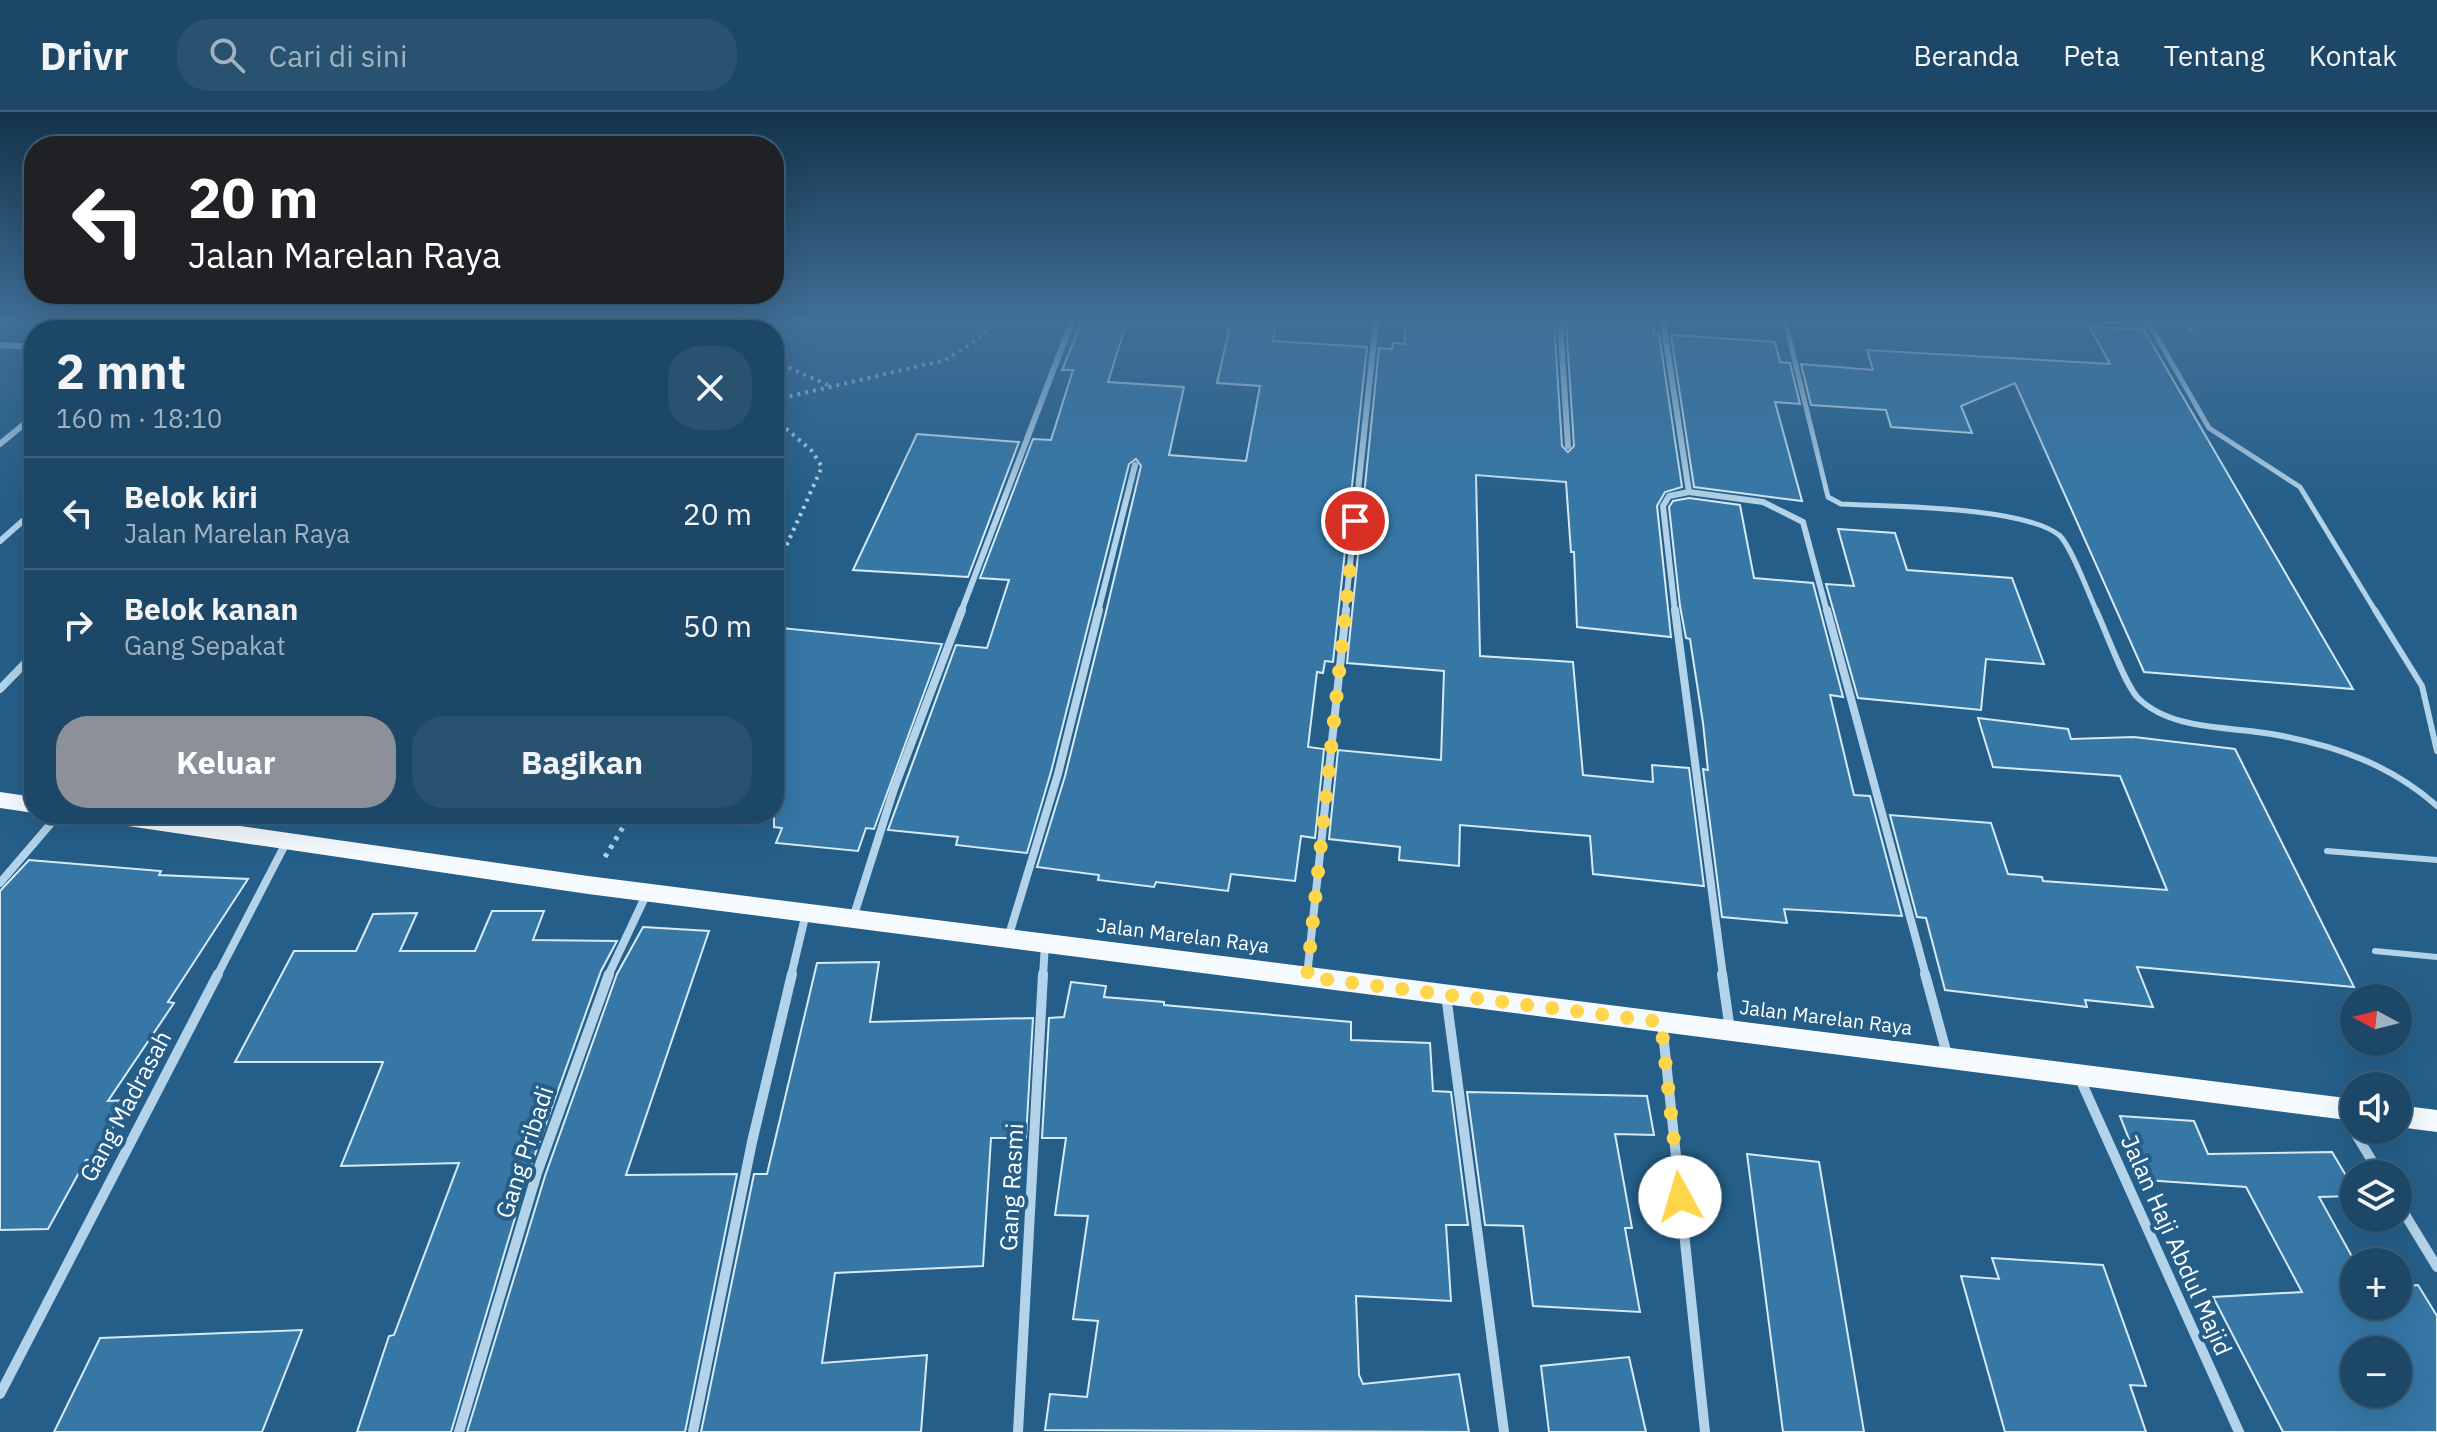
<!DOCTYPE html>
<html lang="id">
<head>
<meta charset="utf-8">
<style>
  :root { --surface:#1c4767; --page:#295170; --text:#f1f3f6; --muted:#a0b2c0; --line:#3a5f7b; --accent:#8c9099 }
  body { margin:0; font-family:"IBM Plex Sans",sans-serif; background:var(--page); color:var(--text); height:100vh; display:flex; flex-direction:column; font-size:30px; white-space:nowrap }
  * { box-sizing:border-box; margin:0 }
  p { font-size:26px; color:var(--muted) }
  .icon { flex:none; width:44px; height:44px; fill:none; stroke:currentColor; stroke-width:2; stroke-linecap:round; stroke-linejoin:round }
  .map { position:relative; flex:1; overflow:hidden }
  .details { position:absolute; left:24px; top:208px; width:760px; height:504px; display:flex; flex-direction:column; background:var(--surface); border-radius:32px; box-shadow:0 8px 32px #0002,0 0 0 2px var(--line) }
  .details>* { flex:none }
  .hud { position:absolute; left:24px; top:24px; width:760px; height:168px; border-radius:32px; box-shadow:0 8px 32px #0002,0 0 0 2px var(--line); background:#202124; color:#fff; overflow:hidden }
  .needle { width:52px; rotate:277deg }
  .buttons { position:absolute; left:2340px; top:872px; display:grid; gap:16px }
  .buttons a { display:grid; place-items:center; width:72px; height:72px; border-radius:50%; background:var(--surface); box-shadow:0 8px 32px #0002,0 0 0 2px var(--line); font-size:40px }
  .pin { position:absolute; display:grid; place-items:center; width:68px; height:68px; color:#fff; margin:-34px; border:4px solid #fff; border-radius:50%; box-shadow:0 2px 8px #0007 }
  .me { position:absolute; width:88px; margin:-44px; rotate:354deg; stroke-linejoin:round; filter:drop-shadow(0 0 6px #0008) }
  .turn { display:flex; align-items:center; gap:28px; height:168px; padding:0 32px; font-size:36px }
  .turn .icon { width:104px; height:104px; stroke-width:2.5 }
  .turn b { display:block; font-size:56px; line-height:68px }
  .round { display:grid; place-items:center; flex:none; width:84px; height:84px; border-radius:32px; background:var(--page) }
  .overview { display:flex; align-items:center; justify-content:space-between; height:136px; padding:0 32px }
  h1 { font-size:48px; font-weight:700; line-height:60px }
  .button { display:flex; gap:16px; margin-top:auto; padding:16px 32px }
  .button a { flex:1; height:92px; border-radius:32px; background:var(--accent); color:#fff; font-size:32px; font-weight:700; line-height:92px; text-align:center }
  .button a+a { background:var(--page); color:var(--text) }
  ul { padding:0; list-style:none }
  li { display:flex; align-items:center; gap:24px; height:112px; padding:0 32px; border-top:2px solid var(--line) }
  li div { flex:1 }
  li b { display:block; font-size:30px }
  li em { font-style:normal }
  header { display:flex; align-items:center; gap:48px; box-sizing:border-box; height:112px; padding:0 40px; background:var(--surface); border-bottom:2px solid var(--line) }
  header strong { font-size:38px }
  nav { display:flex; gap:44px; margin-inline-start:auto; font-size:28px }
  .search { width:560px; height:72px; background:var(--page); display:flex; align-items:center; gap:20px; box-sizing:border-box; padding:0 28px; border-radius:32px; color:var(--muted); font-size:30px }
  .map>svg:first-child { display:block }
  .building { fill:#3677a6; stroke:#d6eaf7; stroke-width:2; fill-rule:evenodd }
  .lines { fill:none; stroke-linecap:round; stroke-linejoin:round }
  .path-far1 { stroke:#b2d3e9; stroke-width:4; stroke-dasharray:3 5; stroke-linecap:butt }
  .path { stroke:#b2d3e9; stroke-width:5; stroke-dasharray:4 6; stroke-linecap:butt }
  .service-far1 { stroke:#b2d3e9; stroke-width:5 }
  .service { stroke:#b2d3e9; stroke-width:6 }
  .minor-far2 { stroke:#b2d3e9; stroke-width:6 }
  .minor-far1 { stroke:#b2d3e9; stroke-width:8 }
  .minor { stroke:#b2d3e9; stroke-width:10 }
  .primary { fill:#f5fafe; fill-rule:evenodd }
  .route { stroke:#ffd54a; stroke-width:14; stroke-dasharray:0 25.2 }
  .labels { text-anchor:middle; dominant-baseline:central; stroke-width:8; stroke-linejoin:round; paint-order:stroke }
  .street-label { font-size:20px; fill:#fff; stroke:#255f89 }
  .near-street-label { font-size:24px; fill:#fff; stroke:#255f89 }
</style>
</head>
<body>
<header>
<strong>Drivr</strong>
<div class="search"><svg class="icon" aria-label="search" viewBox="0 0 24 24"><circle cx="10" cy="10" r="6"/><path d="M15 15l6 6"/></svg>Cari di sini</div>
<nav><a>Beranda</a><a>Peta</a><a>Tentang</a><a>Kontak</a></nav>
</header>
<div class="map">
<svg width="2437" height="1320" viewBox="0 0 2437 1320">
  <rect width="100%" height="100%" fill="#255f89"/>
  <!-- building -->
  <g class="building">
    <path d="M1082 209H1127L1108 270 1184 275 1169 343 1246 349 1260 274 1217 271 1231 209H1276L1273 229 1367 235 1333 550 1325 549 1323 561 1317 560 1308 635 1324 637 1315 726 1301 724 1295 769 1231 762 1228 779 1156 770 1154 775 1098 768 1099 763 1037 755 1065 664 1106 500 1141 354 1136 347 1129 352 1051 660 1027 741 956 733 958 725 888 718 956 533 987 536 1009 468 980 466 1033 327 1051 328 1073 258H1062Z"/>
    <path d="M1406 209H1554L1562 334 1568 340 1574 334 1566 209H1652L1654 222H1659L1682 375 1665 380 1657 394 1671 525 1577 515 1574 440H1571L1566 370 1476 363 1480 544 1573 550 1583 663 1653 670 1652 653 1689 656 1704 774 1593 762 1590 724 1460 713 1459 754 1399 748 1400 735 1329 727 1338 638 1441 648 1444 559 1347 551 1379 236 1392 237 1393 231 1405 232Z"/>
    <path d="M2089 214 2144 218 2353 577 2144 560 2015 271 1961 294 1972 321 1891 315 1886 298 1811 293 1801 252 1873 258 1867 238 2110 252Z"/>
    <path d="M1671 223 1775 230 1780 250 1790 251 1800 292 1775 290 1802 389 1694 375Z"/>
    <path d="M917 322 1019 330 968 465 853 458Z"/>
    <path d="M1689 386 1740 393 1754 466 1813 471 1843 585 1830 583 1854 683 1870 684 1902 804 1784 797 1787 811 1722 805 1703 657 1708 658 1703 611 1690 527 1686 526 1680 494 1669 395 1673 389Z"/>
    <path d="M1838 417 1895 421 1907 458 2012 466 2044 552 1986 547 1981 598 1858 586 1826 472 1854 474Z"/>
    <path d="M781 516 942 532 874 717 866 716 858 739 776 731 782 716 774 715V532Z"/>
    <path d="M1978 606 2068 617 2071 627 2134 625 2235 637 2354 875 2137 855 2153 895 2085 888 2087 895 1945 878 1926 806 1917 805 1890 703 1991 711 2008 762 2042 765 2043 769 2167 778 2120 664 1993 655Z"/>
    <path d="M29 748 161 759 159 763 248 767 168 890 174 891 108 989 128 988 96 1047 86 1048 48 1117 0 1118V779Z"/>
    <path d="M492 799H544L533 828 617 829 601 859 529 1059 451 1320H357L389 1224 394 1223 459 1051 341 1054 383 950H235L294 839H356L373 802 417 801 400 839H475Z"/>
    <path d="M643 815 709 819 626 1063 737 1062 685 1320H467L545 1064 617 862Z"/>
    <path d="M879 850 870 910 1033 906 1026 1026H991L983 1154 835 1161 822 1251 927 1243 921 1320H701L754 1062H767L817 851Z"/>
    <path d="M1071 870 1106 874 1104 885 1164 890V893L1351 910V928L1430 931 1433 979 1451 980 1468 1113H1446L1451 1189 1356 1184 1359 1263 1363 1272 1459 1262 1469 1320 1045 1318 1050 1282 1087 1285 1098 1209 1073 1207 1088 1104 1055 1103 1066 1026H1042L1049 906 1064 905Z"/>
    <path d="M1467 980 1647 984 1654 1023 1615 1022 1632 1116H1625L1640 1200 1533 1194 1523 1114 1485 1113Z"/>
    <path d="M2120 1004 2194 1009 2208 1042 2332 1040 2354 1077V1084L2319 1085 2355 1150 2354 1194H2398V1175L2418 1173 2437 1204V1320H2283L2213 1185 2302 1180 2246 1075 2145 1068ZM2354 1238H2398V1282H2354Z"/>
    <path d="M1747 1042 1819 1050 1864 1320H1783Z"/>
    <path d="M1992 1146 2103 1153 2146 1274 2130 1273 2146 1320H2005L1961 1164 1999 1167Z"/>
    <path d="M302 1218 262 1320H54L100 1226Z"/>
    <path d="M1629 1245 1646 1320H1549L1541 1254Z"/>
  </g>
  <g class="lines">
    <!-- path-far1 -->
    <g class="path-far1">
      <path d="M774 218 777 209"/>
      <path d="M774 249 828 273"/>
      <path d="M774 288 945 248 971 232 996 209"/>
      <path d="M774 306 812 339 822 355 774 461"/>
    </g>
    <!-- path -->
    <path class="path" d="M605 745 631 702"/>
    <!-- service-far1 -->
    <g class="service-far1">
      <path d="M1785 209 1828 385 1841 392C1891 395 2021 394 2059 423 2071 433 2089 483 2097 500"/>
      <path d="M2104 209 2150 213 2209 316 2300 375 2376 500"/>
      <path d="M2185 209 2191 218"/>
    </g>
    <!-- service -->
    <g class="service">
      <path d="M2096 498C2105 517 2125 573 2138 586 2173 620 2233 614 2277 623 2337 634 2391 653 2437 694"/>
      <path d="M2375 498 2422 574 2437 639"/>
      <path d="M2327 739 2437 748"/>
      <path d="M2375 839 2437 845"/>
    </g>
    <!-- minor-far2 -->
    <g class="minor-far2">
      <path d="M1560 209 1568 334"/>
      <path d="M1663 209 1689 380 1763 390 1803 410 1827 500"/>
      <path d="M75 218 87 209"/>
      <path d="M0 233 34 235"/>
      <path d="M0 332 34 304"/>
      <path d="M0 429 34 399"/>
      <path d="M961 500 1072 209"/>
      <path d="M1098 500 1135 353"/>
      <path d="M1345 500 1376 209"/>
      <path d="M1675 500 1663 394 1669 384 1689 380"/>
    </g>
    <!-- minor-far1 -->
    <g class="minor-far1">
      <path d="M1675 498 1723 864"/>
      <path d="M1827 498 1926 864"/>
      <path d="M0 577 34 542"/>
      <path d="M0 771 59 702"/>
      <path d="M853 806 894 677 962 498"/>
      <path d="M1008 826 1058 662 1099 498"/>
      <path d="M217 864 288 727"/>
      <path d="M608 864 647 781"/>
      <path d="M791 864 806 801"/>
      <path d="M1043 864 1045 832"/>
      <path d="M1307 864 1346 498"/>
    </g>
    <!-- minor -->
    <g class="minor">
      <path d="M1722 862 1730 918"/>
      <path d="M1925 862 1948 946"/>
      <path d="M1446 883 1504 1320"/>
      <path d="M1662 911 1705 1320"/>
      <path d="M2080 967 2239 1320"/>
      <path d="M2343 1001 2380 1062"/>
      <path d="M2398 1091 2437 1155"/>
      <path d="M0 1282 218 862"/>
      <path d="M459 1320 537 1061 609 862"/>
      <path d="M693 1320 752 1030 792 862"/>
      <path d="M1018 1320 1043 862"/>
    </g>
    <!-- primary -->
    <g class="primary">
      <path d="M0 680 34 685V701L0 696Z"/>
      <path d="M91 702H157L588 764 2354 987V1009L588 782 101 710 94 708Z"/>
      <path d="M2398 993 2437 998V1020L2398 1015Z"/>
    </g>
  </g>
  <!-- sky -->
  <linearGradient id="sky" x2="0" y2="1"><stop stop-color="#14344b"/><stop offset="0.53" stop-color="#406f97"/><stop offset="1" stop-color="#406f97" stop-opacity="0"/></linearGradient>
  <rect width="2437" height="393" fill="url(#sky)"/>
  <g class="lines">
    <!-- route -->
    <path class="route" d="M1355 409 1307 865 1661 910 1680 1085"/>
  </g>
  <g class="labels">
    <!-- street labels -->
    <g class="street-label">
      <text transform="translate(1183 823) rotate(7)">Jalan Marelan Raya</text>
      <text transform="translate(1826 905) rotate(7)">Jalan Marelan Raya</text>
    </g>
    <!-- near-street labels -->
    <g class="near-street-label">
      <text transform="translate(125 994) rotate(-62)">Gang Madrasah</text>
      <text transform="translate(524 1040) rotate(-72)">Gang Pribadi</text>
      <text transform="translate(1011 1075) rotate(-87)">Gang Rasmi</text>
      <text transform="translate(2177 1133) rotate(66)">Jalan Haji Abdul Majid</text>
    </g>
  </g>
</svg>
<div class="buttons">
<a><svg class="needle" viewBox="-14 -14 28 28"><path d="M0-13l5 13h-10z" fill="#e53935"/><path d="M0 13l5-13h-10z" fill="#a0b2c0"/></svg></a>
<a><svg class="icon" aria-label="sound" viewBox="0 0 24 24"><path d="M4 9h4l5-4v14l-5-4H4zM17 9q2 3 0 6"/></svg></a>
<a><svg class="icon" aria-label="layers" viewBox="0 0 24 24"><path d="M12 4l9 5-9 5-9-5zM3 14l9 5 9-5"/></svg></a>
<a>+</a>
<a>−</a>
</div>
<div class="pin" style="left:1355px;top:409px;background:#d93025"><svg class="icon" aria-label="arrive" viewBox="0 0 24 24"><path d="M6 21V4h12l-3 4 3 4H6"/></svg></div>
<svg class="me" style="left:1680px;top:1085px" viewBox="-20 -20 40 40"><circle r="19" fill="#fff"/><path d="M0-13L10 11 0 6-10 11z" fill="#ffd54a"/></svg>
<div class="hud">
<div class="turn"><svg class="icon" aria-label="left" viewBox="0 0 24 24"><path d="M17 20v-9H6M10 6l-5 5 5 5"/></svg><div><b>20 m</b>Jalan Marelan Raya</div></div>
</div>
<section class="details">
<div class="overview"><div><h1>2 mnt</h1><p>160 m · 18:10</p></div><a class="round"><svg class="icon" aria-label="close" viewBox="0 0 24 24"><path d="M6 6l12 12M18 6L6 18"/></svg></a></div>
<ul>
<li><svg class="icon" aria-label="left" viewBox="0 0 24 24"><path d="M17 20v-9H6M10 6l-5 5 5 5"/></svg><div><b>Belok kiri</b><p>Jalan Marelan Raya</p></div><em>20 m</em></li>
<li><svg class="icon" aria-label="right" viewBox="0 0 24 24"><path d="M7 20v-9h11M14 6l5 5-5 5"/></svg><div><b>Belok kanan</b><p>Gang Sepakat</p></div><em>50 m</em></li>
</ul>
<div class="button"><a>Keluar</a><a>Bagikan</a></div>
</section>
</div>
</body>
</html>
